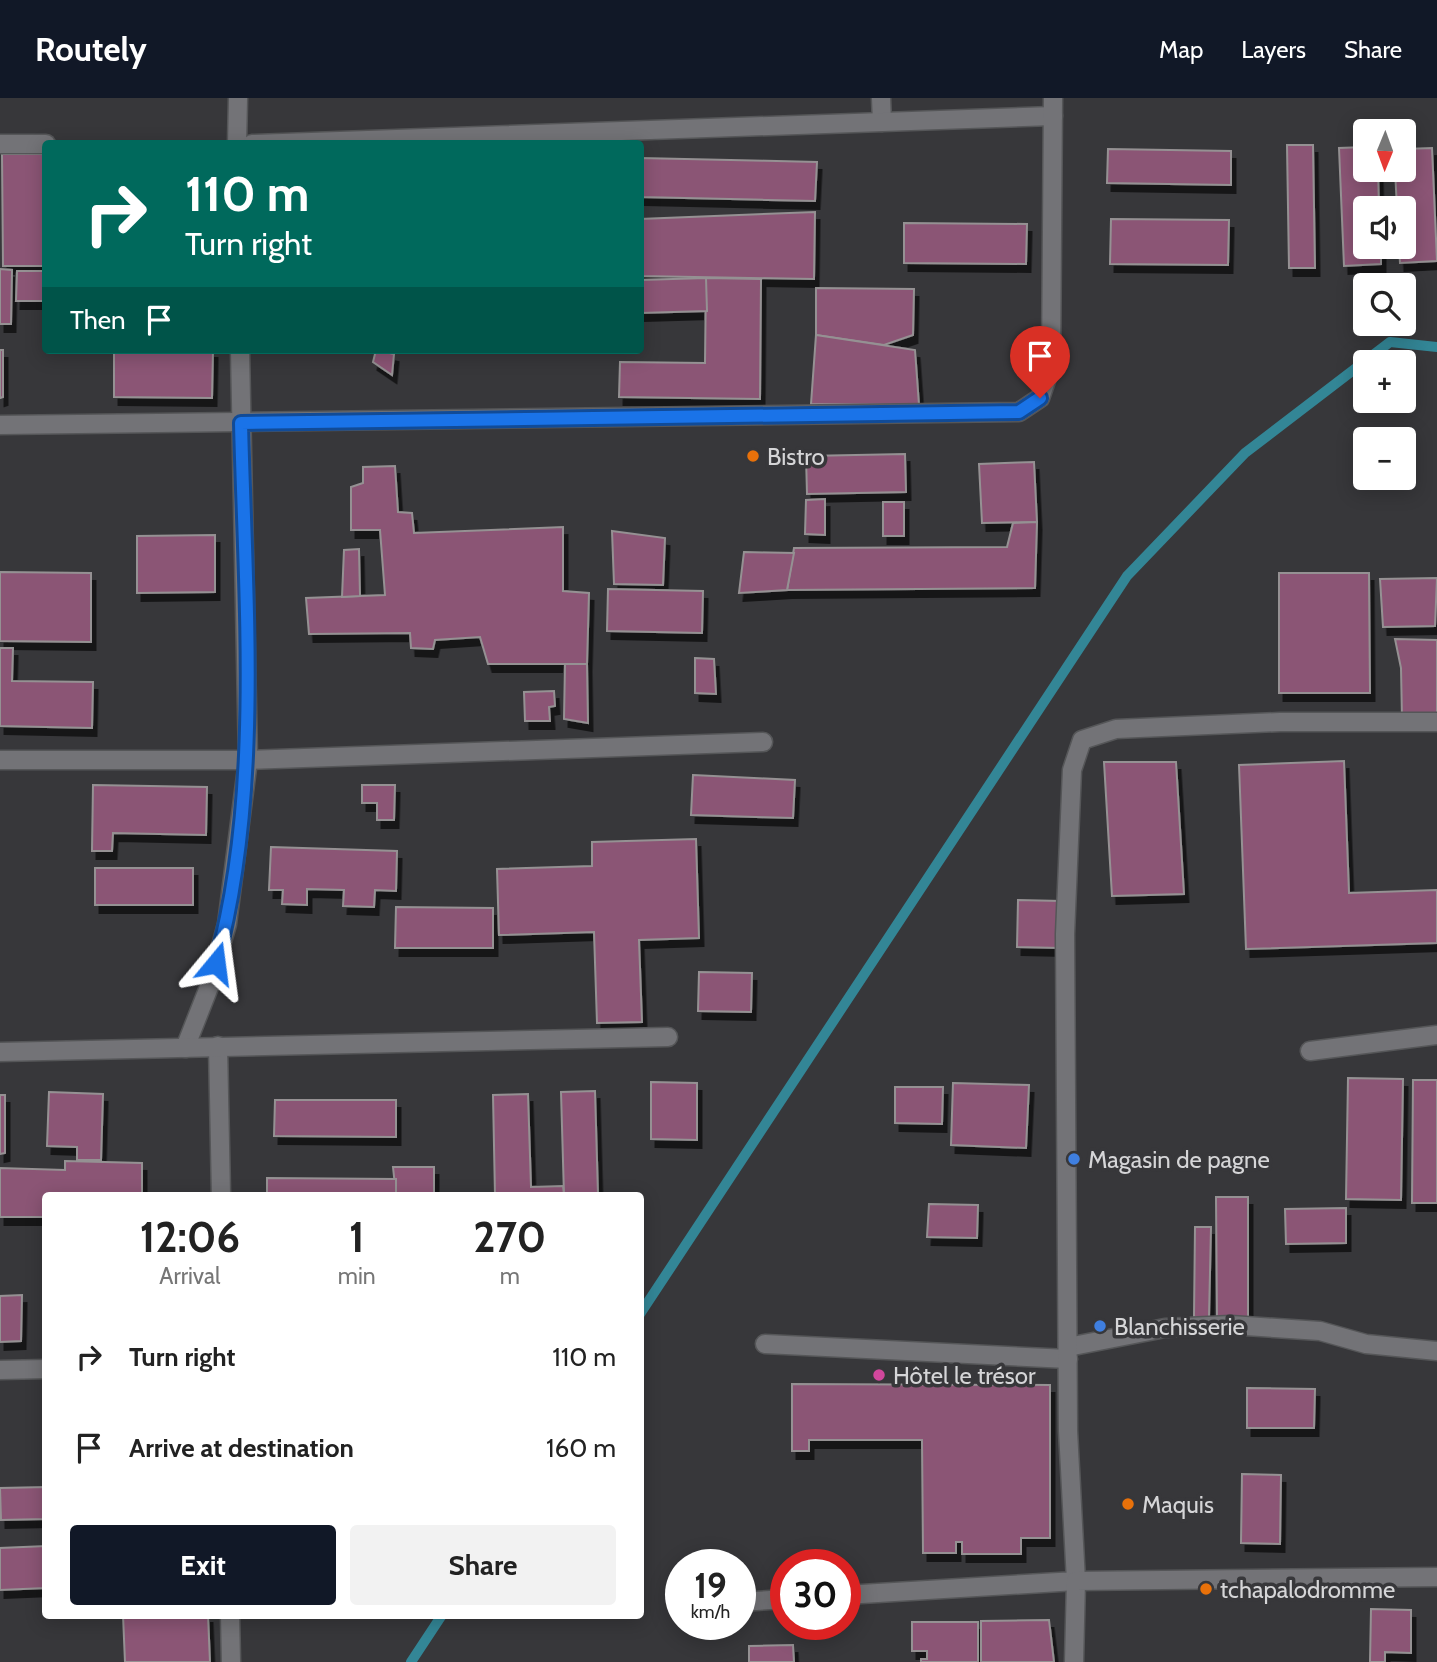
<!DOCTYPE html>
<html lang="en">
<head>
<meta charset="utf-8">
<style>
  :root { --surface:#fff; --page:#f2f2f2; --text:#222; --muted:#767676; --accent:#111827 }
  body { margin:0; font-family:Cabin,sans-serif; background:var(--page); color:var(--text); height:100vh; display:flex; flex-direction:column; font-size:26px; white-space:nowrap }
  * { box-sizing:border-box; margin:0 }
  p { font-size:23px; color:var(--muted) }
  .icon { flex:none; width:38px; height:38px; fill:none; stroke:currentColor; stroke-width:2; stroke-linecap:round; stroke-linejoin:round }
  .map { position:relative; flex:1; overflow:hidden }
  .drawer { position:absolute; left:42px; top:1094px; width:602px; height:427px; display:flex; flex-direction:column; background:var(--surface); border-radius:7px; box-shadow:0 4px 18px #0003 }
  .drawer>* { flex:none }
  .hud { position:absolute; left:42px; top:42px; width:602px; height:214px; border-radius:7px; box-shadow:0 4px 18px #0003; background:#00695c; color:#fff; overflow:hidden }
  .needle { width:46px; rotate:181deg }
  .tools { position:absolute; left:1353px; top:21px; display:grid; gap:14px }
  .tools a { display:grid; place-items:center; width:63px; height:63px; border-radius:7px; background:var(--surface); box-shadow:0 4px 18px #0003; font-size:35px }
  .speed { position:absolute; left:665px; top:1451px; display:flex; gap:14px; font-size:35px; font-weight:700; text-align:center }
  .speed>* { display:grid; place-content:center; width:91px; height:91px; border-radius:50%; background:var(--surface); box-shadow:0 4px 18px #0003; line-height:1 }
  .speed small { font-size:18px; font-weight:400 }
  .speed .limit { border:10px solid #d22; background:#fff; color:#111 }
  .pin { position:absolute; display:grid; place-items:center; width:60px; height:60px; color:#fff; margin:-72px -30px; border-radius:50% 50% 50% 0; rotate:-45deg; box-shadow:0 0 7px #0007 }
  .pin .icon { rotate:45deg }
  .me { position:absolute; width:77px; margin:-38px; rotate:16deg; stroke-linejoin:round; filter:drop-shadow(0 0 5px #0008) }
  .turn { display:flex; align-items:center; gap:24px; height:147px; padding:0 28px; font-size:32px }
  .turn .icon { width:91px; height:91px; stroke-width:2.5 }
  .turn b { display:block; font-size:49px; line-height:60px }
  .then { display:flex; align-items:center; height:66px; padding:0 28px; background:#0003; gap:14px; font-size:26px }
  .eta { display:flex; justify-content:space-evenly; align-items:center; height:119px; text-align:center }
  .eta b { font-size:42px; font-weight:700; line-height:49px }
  .action { display:flex; gap:14px; margin-top:auto; padding:14px 28px }
  .action a { flex:1; height:80px; border-radius:7px; background:var(--accent); color:#fff; font-size:28px; font-weight:700; line-height:80px; text-align:center }
  .action a+a { background:var(--page); color:var(--text) }
  ul { padding:0; list-style:none }
  li { display:flex; align-items:center; gap:21px; height:91px; padding:0 28px }
  li div { flex:1 }
  li b { display:block; font-size:26px }
  li em { font-style:normal }
  header { display:flex; align-items:center; gap:42px; box-sizing:border-box; height:98px; padding:0 35px; background:var(--accent); color:#fff }
  header strong { font-size:33px }
  nav { display:flex; gap:38px; margin-inline-start:auto; font-size:24px }
  .map>svg:first-child { display:block }
  .lines { fill:none; stroke-linecap:round; stroke-linejoin:round }
  .stream { stroke:#338696; stroke-width:10 }
  .building { fill:#8b5574; stroke:#959193; stroke-width:2; filter:url(#shadow) }
  .street-casing { stroke:#555658; stroke-width:21 }
  .street { stroke:#737377; stroke-width:18 }
  .route-casing { stroke:#114b97; stroke-width:18 }
  .route { stroke:#1a73e8; stroke-width:12 }
  .food-dot { fill:#e8710a; stroke:#37373a; stroke-width:2.5 }
  .shop-dot { fill:#3f7fe0; stroke:#37373a; stroke-width:2.5 }
  .hotel-dot { fill:#d1479c; stroke:#37373a; stroke-width:2.5 }
  .labels { text-anchor:middle; dominant-baseline:central; stroke-width:7; stroke-linejoin:round; paint-order:stroke }
  .poi-label { font-size:24px; fill:#d5d5d7; stroke:#37373a; text-anchor:start }
</style>
</head>
<body>
<header>
<strong>Routely</strong>
<nav><a>Map</a><a>Layers</a><a>Share</a></nav>
</header>
<div class="map">
<svg width="1437" height="1564" viewBox="0 0 1437 1564">
  <defs>
    <filter id="shadow"><feDropShadow dx="4.5" dy="8" stdDeviation="0" flood-color="#0009"/></filter>
  </defs>
  <rect width="100%" height="100%" fill="#37373a"/>
  <g class="lines">
    <!-- stream -->
    <g class="stream">
      <path d="M640 1216 1127 478 1245 355 1390 244 1437 249"/>
      <path d="M411 1564 442 1517"/>
    </g>
  </g>
  <!-- building -->
  <g class="building">
    <path d="M1287 47H1313L1315 170H1289Z"/>
    <path d="M1365 49V72H1378L1379 110H1365V149H1381V166L1344 168 1339 50Z"/>
    <path d="M1432 50 1437 163 1400 165 1399 149H1404V110H1397L1395 72H1404V51Z"/>
    <path d="M1108 51 1231 53V87L1107 85Z"/>
    <path d="M2 56H46V168H3Z"/>
    <path d="M640 60 817 64 815 103 640 99Z"/>
    <path d="M815 114 814 181 640 178V121Z"/>
    <path d="M1111 121 1229 122 1228 167 1110 166Z"/>
    <path d="M904 125 1027 126 1026 166 904 165Z"/>
    <path d="M0 171 12 172 11 226H0Z"/>
    <path d="M17 173H46V203H16Z"/>
    <path d="M706 180 761 181 760 301 619 299 620 264 705 265Z"/>
    <path d="M706 180 707 213 640 215V182Z"/>
    <path d="M816 190 914 191 913 237 884 247 816 237Z"/>
    <path d="M816 237 915 252 919 307 811 306Z"/>
    <path d="M0 252H3V299L0 300Z"/>
    <path d="M114 252H213L212 300 114 299Z"/>
    <path d="M376 252 394 256 392 277 373 264Z"/>
    <path d="M905 356 906 394 807 396 806 358Z"/>
    <path d="M1034 364 1037 424 982 425 979 366Z"/>
    <path d="M395 368 398 414 412 415 414 435 563 429V493L589 495 587 566H488L480 539 435 542 433 551 411 550 410 535 309 536 306 500 385 497 380 432H351V389L363 385V369Z"/>
    <path d="M825 401V437L805 436 806 402Z"/>
    <rect x="883" y="404" width="21" height="34"/>
    <path d="M1037 424 1035 490 787 492 794 450 1007 449 1013 425Z"/>
    <path d="M612 433 665 440 663 487 614 486Z"/>
    <path d="M215 437V494L137 495V438Z"/>
    <path d="M359 451 360 498 342 499 344 452Z"/>
    <path d="M744 454 794 455 787 492 739 495Z"/>
    <path d="M0 474 91 475V544L0 543Z"/>
    <path d="M1279 475H1369L1370 595H1279Z"/>
    <path d="M1437 480 1435 528 1383 529 1380 481Z"/>
    <path d="M608 491 703 493 702 535 607 533Z"/>
    <path d="M1395 541 1437 542V620L1402 621 1401 570Z"/>
    <path d="M0 550H13L12 583 93 584 92 630 0 628Z"/>
    <path d="M695 560 714 561 716 596 695 595Z"/>
    <path d="M565 566H587L588 625 564 621Z"/>
    <path d="M554 593 555 608 549 609 550 623H525L524 594Z"/>
    <path d="M1344 663 1349 795 1437 792V845L1246 851 1239 667Z"/>
    <path d="M1104 664H1176L1184 796 1112 798Z"/>
    <path d="M693 677 795 682 793 720 691 717Z"/>
    <path d="M93 687 207 689 206 737 113 735 112 753H92Z"/>
    <path d="M362 687H395L394 722H377V705H362Z"/>
    <path d="M696 741 699 840 639 842 642 924 597 925 594 834 499 837 497 771 592 768V744Z"/>
    <path d="M271 749 397 753 396 793 375 792 374 809 343 808 344 792 307 791V807L282 806 283 792H269Z"/>
    <rect x="95" y="770" width="98" height="37"/>
    <path d="M1018 802 1061 803 1060 850 1017 849Z"/>
    <path d="M396 809 493 810V850H395Z"/>
    <path d="M699 874 752 875 751 914 698 913Z"/>
    <path d="M1348 980 1403 981 1401 1102 1346 1101Z"/>
    <path d="M1413 982H1437V1105H1412Z"/>
    <path d="M651 984 697 985V1042L651 1041Z"/>
    <path d="M953 985 1029 987 1026 1050 951 1047Z"/>
    <path d="M895 989H943L942 1026 895 1025Z"/>
    <path d="M595 993 598 1097H564L561 994Z"/>
    <path d="M49 994 103 996 101 1062H77V1049L47 1048Z"/>
    <path d="M528 996 531 1089 563 1088 564 1097H495L493 997Z"/>
    <path d="M0 997H5V1055L0 1056Z"/>
    <path d="M275 1002H396V1039L274 1038Z"/>
    <path d="M65 1063 142 1065V1097H46V1119H0V1070L65 1072Z"/>
    <path d="M393 1069H434V1097H396Z"/>
    <path d="M267 1080 396 1081V1097H267Z"/>
    <path d="M1216 1099H1248V1221H1217Z"/>
    <path d="M929 1106 978 1107 977 1140 927 1139Z"/>
    <path d="M1346 1110V1145L1286 1146 1285 1111Z"/>
    <path d="M1195 1129H1211L1209 1219H1194Z"/>
    <path d="M22 1197 21 1243 0 1244V1198Z"/>
    <path d="M792 1286 1050 1287V1440H1021V1456H962V1444H956V1455H923L922 1342H809V1353H792Z"/>
    <path d="M1247 1290 1315 1291 1314 1330H1247Z"/>
    <path d="M1242 1376 1281 1377 1280 1446 1241 1445Z"/>
    <path d="M46 1389V1421L1 1422 0 1390Z"/>
    <path d="M46 1448V1490L0 1492V1450Z"/>
    <path d="M1371 1511 1411 1512V1555L1385 1554V1564H1370Z"/>
    <path d="M123 1517H208L210 1564H125Z"/>
    <path d="M1049 1522 1054 1564H981V1523Z"/>
    <path d="M912 1524H978V1564H921V1561H927V1553H912Z"/>
    <path d="M793 1547 794 1564H749V1548Z"/>
  </g>
  <g class="lines">
    <defs>
      <g id="street">
        <path d="M881 0 882 24"/>
        <path d="M0 46H46"/>
        <path d="M237 46 238 0"/>
        <path d="M252 46 1053 18"/>
        <path d="M0 327 1019 314 1040 300 1051 268 1053 0"/>
        <path d="M0 662H248L763 644"/>
        <path d="M218 948 221 1097"/>
        <path d="M185 950 211 884 227 826 248 662 240 252"/>
        <path d="M1310 953 1437 937"/>
        <path d="M0 954 668 939"/>
        <path d="M765 1246 1068 1261"/>
        <path d="M1068 1249 1165 1230 1231 1227 1320 1233 1366 1246 1437 1253"/>
        <path d="M0 1272 46 1271"/>
        <path d="M845 1497 1076 1483 1068 1333 1065 836 1072 672 1082 642 1116 631 1280 624H1437"/>
        <path d="M740 1504 786 1501"/>
        <path d="M230 1517 231 1564"/>
        <path d="M1074 1564 1076 1483 1437 1479"/>
      </g>
    </defs>
    <!-- street casing -->
    <use href="#street" class="street-casing"/>
    <!-- street -->
    <use href="#street" class="street"/>
  </g>
  <g class="lines">
    <defs>
      <path id="route" d="M216 865C263 696 245 498 241 325L1019 314 1040 300"/>
    </defs>
    <!-- route casing -->
    <use href="#route" class="route-casing"/>
    <!-- route -->
    <use href="#route" class="route"/>
  </g>
  <!-- markers -->
  <g class="food-dot">
    <circle cx="753" cy="358" r="7"/>
    <circle cx="1128" cy="1406" r="7"/>
    <circle cx="1206" cy="1491" r="7"/>
  </g>
  <g class="shop-dot">
    <circle cx="1074" cy="1061" r="7"/>
    <circle cx="1100" cy="1228" r="7"/>
  </g>
  <circle class="hotel-dot" cx="879" cy="1277" r="7"/>
  <g class="labels">
    <!-- poi labels -->
    <g class="poi-label">
      <text x="767" y="358">Bistro</text>
      <text x="1088" y="1061">Magasin de pagne</text>
      <text x="1114" y="1228">Blanchisserie</text>
      <text x="893" y="1277">Hôtel le trésor</text>
      <text x="1142" y="1406">Maquis</text>
      <text x="1220" y="1491">tchapalodromme</text>
    </g>
  </g>
</svg>
<div class="tools">
<a><svg class="needle" viewBox="-14 -14 28 28"><path d="M0-13l5 13h-10z" fill="#e53935"/><path d="M0 13l5-13h-10z" fill="#767676"/></svg></a>
<a><svg class="icon" aria-label="sound" viewBox="0 0 24 24"><path d="M4 9h4l5-4v14l-5-4H4zM17 9q2 3 0 6"/></svg></a>
<a><svg class="icon" aria-label="search" viewBox="0 0 24 24"><circle cx="10" cy="10" r="6"/><path d="M15 15l6 6"/></svg></a>
<a>+</a>
<a>−</a>
</div>
<div class="speed"><div>19<small>km/h</small></div><div class="limit">30</div></div>
<div class="pin" style="left:1040px;top:300px;background:#d93025"><svg class="icon" aria-label="arrive" viewBox="0 0 24 24"><path d="M6 21V4h12l-3 4 3 4H6"/></svg></div>
<svg class="me" style="left:216px;top:865px" viewBox="-20 -20 40 40"><path d="M0-17L14 15 0 8-14 15z" fill="#1a73e8" stroke="#fff" stroke-width="4"/></svg>
<div class="hud">
<div class="turn"><svg class="icon" aria-label="right" viewBox="0 0 24 24"><path d="M7 20v-9h11M14 6l5 5-5 5"/></svg><div><b>110 m</b>Turn right</div></div>
<div class="then">Then<svg class="icon" aria-label="arrive" viewBox="0 0 24 24"><path d="M6 21V4h12l-3 4 3 4H6"/></svg></div>
</div>
<section class="drawer">
<div class="eta">
<div><b>12:06</b><p>Arrival</p></div>
<div><b>1</b><p>min</p></div>
<div><b>270</b><p>m</p></div>
</div>
<ul>
<li><svg class="icon" aria-label="right" viewBox="0 0 24 24"><path d="M7 20v-9h11M14 6l5 5-5 5"/></svg><div><b>Turn right</b></div><em>110 m</em></li>
<li><svg class="icon" aria-label="arrive" viewBox="0 0 24 24"><path d="M6 21V4h12l-3 4 3 4H6"/></svg><div><b>Arrive at destination</b></div><em>160 m</em></li>
</ul>
<div class="action"><a>Exit</a><a>Share</a></div>
</section>
</div>
</body>
</html>
